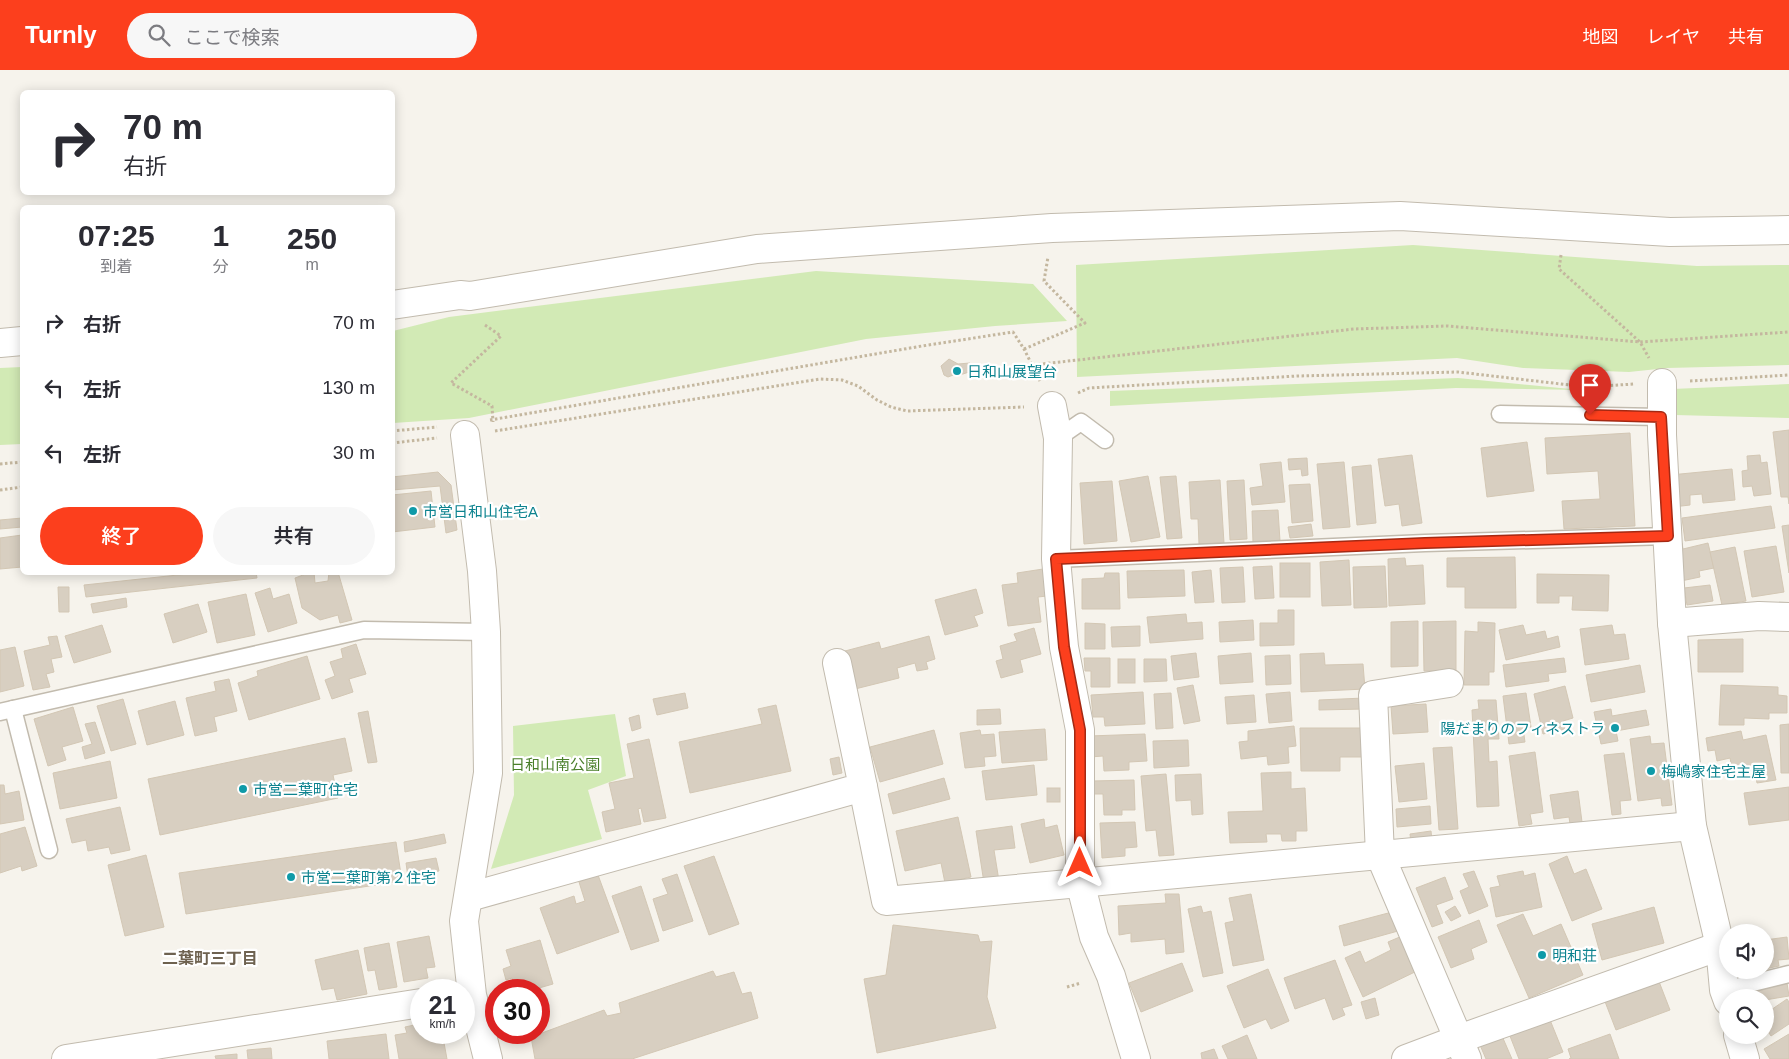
<!DOCTYPE html>
<html lang="ja">
<head>
<meta charset="utf-8">
<style>
  :root { --surface:#fff; --page:#f7f7f7; --text:#2b2b33; --muted:#7c7c81; --accent:#fc3f1d }
  body { margin:0; font-family:Helvetica,"Noto Sans JP",sans-serif; background:var(--page); color:var(--text); height:100vh; display:flex; flex-direction:column; font-size:19px; white-space:nowrap }
  * { box-sizing:border-box; margin:0 }
  p { font-size:16px; color:var(--muted) }
  .icon { flex:none; width:28px; height:28px; fill:none; stroke:currentColor; stroke-width:2; stroke-linecap:round; stroke-linejoin:round }
  .map { position:relative; flex:1; overflow:hidden }
  .details { position:absolute; left:20px; top:135px; width:375px; height:370px; display:flex; flex-direction:column; background:var(--surface); border-radius:8px; box-shadow:0 2px 12px #0003 }
  .details>* { flex:none }
  .banner { position:absolute; left:20px; top:20px; width:375px; height:105px; border-radius:8px; box-shadow:0 2px 12px #0003; background:#fff; color:var(--text); overflow:hidden }
  .buttons { position:absolute; left:1719px; top:854px; display:grid; gap:10px }
  .buttons a { display:grid; place-items:center; width:55px; height:55px; border-radius:50%; background:var(--surface); box-shadow:0 2px 12px #0003; font-size:25px }
  .speed { position:absolute; left:410px; top:909px; display:flex; gap:10px; font-size:25px; font-weight:700; text-align:center }
  .speed>* { display:grid; place-content:center; width:65px; height:65px; border-radius:50%; background:var(--surface); box-shadow:0 2px 12px #0003; line-height:1 }
  .speed small { font-size:12px; font-weight:400 }
  .speed .limit { border:8px solid #d22; background:#fff; color:#111 }
  .pin { position:absolute; display:grid; place-items:center; width:42px; height:42px; color:#fff; margin:-51px -21px; border-radius:50% 50% 50% 0; rotate:-45deg; box-shadow:0 0 5px #0007 }
  .pin .icon { rotate:45deg }
  .me { position:absolute; width:55px; margin:-28px; rotate:0deg; stroke-linejoin:round; filter:drop-shadow(0 0 4px #0008) }
  .turn { display:flex; align-items:center; gap:18px; height:105px; padding:0 20px; font-size:22px }
  .turn .icon { width:65px; height:65px; stroke-width:2.5 }
  .turn b { display:block; font-size:35px; line-height:42px }
  .eta { display:flex; justify-content:space-evenly; align-items:center; height:85px; text-align:center }
  .eta b { font-size:30px; font-weight:600; line-height:35px }
  .cta { display:flex; gap:10px; margin-top:auto; padding:10px 20px }
  .cta a { flex:1; height:58px; border-radius:30px; background:var(--accent); color:#fff; font-size:20px; font-weight:600; line-height:58px; text-align:center }
  .cta a+a { background:var(--page); color:var(--text) }
  ul { padding:0; list-style:none }
  li { display:flex; align-items:center; gap:15px; height:65px; padding:0 20px }
  li div { flex:1 }
  li b { display:block; font-size:19px }
  li em { font-style:normal }
  header { display:flex; align-items:center; gap:30px; box-sizing:border-box; height:70px; padding:0 25px; background:var(--accent); color:#fff }
  header strong { font-size:24px }
  nav { display:flex; gap:28px; margin-inline-start:auto; font-size:18px }
  .search { width:350px; height:45px; background:var(--page); display:flex; align-items:center; gap:12px; box-sizing:border-box; padding:0 18px; border-radius:28px; color:var(--muted); font-size:19px }
  .map>svg:first-child { display:block }
  .green { fill:#d2eab5 }
  .building { fill:#d8cfc1; stroke:#d3c7b4 }
  .lines { fill:none; stroke-linecap:round; stroke-linejoin:round }
  .service-casing { stroke:#c2bbae; stroke-width:19 }
  .minor-casing { stroke:#c2bbae; stroke-width:30 }
  .tertiary-casing { stroke:#c2bbae; stroke-width:30 }
  .path { stroke:#c4b79f; stroke-width:3; stroke-dasharray:2.5 2.5; stroke-linecap:butt }
  .service { stroke:#fff; stroke-width:16 }
  .minor { stroke:#fff; stroke-width:28 }
  .tertiary { stroke:#fff; stroke-width:28 }
  .route-casing { stroke:#a42913; stroke-width:12 }
  .route { stroke:#fc3f1d; stroke-width:9 }
  .culture-dot { fill:#0f9aa8; stroke:#fff; stroke-width:2 }
  .labels { text-anchor:middle; dominant-baseline:central; stroke-width:4.5; stroke-linejoin:round; paint-order:stroke }
  .culture-label { font-size:15px; fill:#0d838f; stroke:#fff; text-anchor:start }
  .park-label { font-size:15px; fill:#4a7f2a; stroke:#fff }
  .neighbourhood-label { font-size:16px; font-weight:bold; fill:#6e6250; stroke:#fff }
</style>
</head>
<body>
<header>
<strong>Turnly</strong>
<div class="search"><svg class="icon" aria-label="search" viewBox="0 0 24 24"><circle cx="10" cy="10" r="6"/><path d="M15 15l6 6"/></svg>ここで検索</div>
<nav><a>地図</a><a>レイヤ</a><a>共有</a></nav>
</header>
<div class="map">
<svg width="1789" height="989" viewBox="0 0 1789 989">
  <rect width="100%" height="100%" fill="#f6f3ec"/>
  <!-- green -->
  <g class="green">
    <path d="M1413 175 1697 196 1789 195V295L1667 298 1629 302 1523 298 1457 288 1077 307 1076 195Z"/>
    <path d="M816 201 1033 214 1067 251 995 256 866 269 469 348 393 353V261L449 247Z"/>
    <path d="M22 297V374L0 375V298Z"/>
    <path d="M1458 308 1581 320 1456 318 1110 336V321Z"/>
    <path d="M1789 314V348L1675 345 1672 319Z"/>
    <path d="M615 644 626 706 588 720 602 769 491 799 514 725 513 656Z"/>
  </g>
  <!-- building -->
  <g class="building">
    <path d="M949 289 958 294 970 293 972 301 963 304H956L948 307 944 305 941 296Z"/>
    <path d="M1789 360V434L1788 427H1781L1773 362Z"/>
    <path d="M1630 363 1635 456 1564 459 1562 431 1600 429 1598 401 1547 404 1545 368Z"/>
    <path d="M1527 372 1534 421 1487 427 1481 378Z"/>
    <path d="M1412 385 1422 453 1402 456 1399 434 1385 436 1378 389Z"/>
    <path d="M1760 385 1761 393 1767 392 1771 424 1754 426 1752 416 1743 417 1742 401 1748 400 1747 386Z"/>
    <path d="M1307 388 1308 405 1302 406 1301 399 1289 400 1288 389Z"/>
    <path d="M1281 392 1285 432 1252 435 1250 418 1263 416 1260 394Z"/>
    <path d="M1344 392 1350 457 1323 459 1317 394Z"/>
    <path d="M1371 395 1376 453 1357 455 1352 397Z"/>
    <path d="M1732 399 1735 430 1703 433 1702 424 1690 425V435L1673 437 1670 405Z"/>
    <path d="M438 402 451 415 457 460 446 463 440 416 392 420V407Z"/>
    <path d="M1148 406 1160 467 1131 472 1119 411Z"/>
    <path d="M1176 406 1182 468 1167 469 1160 407Z"/>
    <path d="M1220 410 1224 473 1199 474 1198 449H1191L1189 412Z"/>
    <path d="M1244 410 1247 469 1230 470 1227 411Z"/>
    <path d="M1112 411 1117 471 1084 474 1080 413Z"/>
    <path d="M1310 414 1313 451 1292 453 1289 415Z"/>
    <path d="M431 421 435 457 392 462V425Z"/>
    <path d="M1771 436 1775 458 1685 471 1682 448Z"/>
    <path d="M1278 440 1280 471 1253 473 1252 441Z"/>
    <path d="M22 448V457L0 459V450Z"/>
    <path d="M1311 454 1313 466 1290 468 1288 457Z"/>
    <path d="M1789 455V503L1782 456Z"/>
    <path d="M22 465V497L0 499V468Z"/>
    <path d="M1682 473 1683 479 1708 473 1714 498 1699 501 1700 507 1681 511 1673 474Z"/>
    <path d="M1776 476 1784 522 1752 527 1744 481Z"/>
    <path d="M1735 477 1746 531 1722 535 1710 482Z"/>
    <path d="M1515 487 1516 538H1465V517H1447V488Z"/>
    <path d="M1405 488 1406 496 1423 495 1425 534 1389 536 1388 489Z"/>
    <path d="M1349 490 1351 535 1322 536 1320 492Z"/>
    <rect x="1280" y="493" width="30" height="34"/>
    <path d="M1272 496 1274 528 1255 529 1253 497Z"/>
    <path d="M1385 496 1387 537 1354 538 1353 497Z"/>
    <path d="M1243 497 1245 532 1222 533 1220 498Z"/>
    <path d="M1043 499 1047 526 1038 527 1041 552 1008 556 1002 515 1018 513 1017 503Z"/>
    <path d="M1184 500 1185 526 1128 528 1127 501Z"/>
    <path d="M1211 500 1214 532 1195 533 1192 502Z"/>
    <path d="M206 502H256L257 508 86 527 84 515Z"/>
    <path d="M311 502H314L315 513 328 511 329 502H338L352 550 340 553 338 545 320 550 302 538 295 508Z"/>
    <path d="M1105 503H1119L1120 539H1082V509L1104 508Z"/>
    <path d="M1537 504 1609 505 1608 541 1572 540 1573 526H1559V533H1537Z"/>
    <path d="M1710 515 1713 531 1687 535 1684 518Z"/>
    <path d="M58 517H69V542H59Z"/>
    <path d="M270 518 273 529 289 524 297 553 268 562 255 523Z"/>
    <path d="M976 519 983 543 974 546 978 556 945 565 935 530Z"/>
    <path d="M246 524 255 565 217 573 208 532Z"/>
    <path d="M126 528 127 537 93 543 91 534Z"/>
    <path d="M198 534 207 562 173 573 164 544Z"/>
    <path d="M1278 540H1294V575L1260 576V553H1278Z"/>
    <path d="M1186 544 1187 553 1202 552 1203 569 1150 573 1147 547Z"/>
    <path d="M1253 550 1254 570 1220 572 1219 552Z"/>
    <path d="M1418 551V596L1391 597V552Z"/>
    <path d="M1456 551V601H1424L1423 552Z"/>
    <path d="M1478 552 1495 553 1494 602H1489V615H1464L1465 561 1478 562Z"/>
    <path d="M1085 553 1105 554V579H1085Z"/>
    <path d="M102 555 111 582 74 593 65 566Z"/>
    <path d="M1523 555 1526 565 1545 561 1547 569 1558 566 1560 577 1506 590 1499 560Z"/>
    <path d="M1612 555 1614 565 1625 564 1629 589 1585 595 1580 559Z"/>
    <path d="M1140 556V576L1112 577 1111 557Z"/>
    <path d="M1034 558 1041 584 1020 590 1023 602 1001 608 996 591 1003 589 1000 576 1017 571 1014 564Z"/>
    <path d="M57 566 62 587 51 589 54 602 46 604 50 617 33 620 24 581 50 575 48 567Z"/>
    <path d="M929 566 935 589 926 592 928 599 917 601 915 593 897 598 899 608 855 619 845 581 879 572 881 579Z"/>
    <path d="M1743 569V602H1698V570Z"/>
    <path d="M356 574 366 604 349 609 353 622 332 629 325 610 335 606 330 592 343 588 341 579Z"/>
    <path d="M15 577 24 616 0 622V580Z"/>
    <path d="M1196 583 1199 607 1174 610 1171 586Z"/>
    <path d="M1251 583 1253 612 1220 614 1218 586Z"/>
    <path d="M1324 583 1325 595 1363 594 1365 619 1301 622 1300 584Z"/>
    <path d="M1290 585 1291 614 1266 615 1265 586Z"/>
    <path d="M307 586 320 629 249 650 238 613 258 606 257 601Z"/>
    <path d="M1084 588H1110V617H1091V601H1085Z"/>
    <path d="M1564 588 1566 602 1548 604 1549 611 1506 617 1503 595Z"/>
    <rect x="1118" y="589" width="17" height="24"/>
    <path d="M1144 589H1166L1167 611 1144 612Z"/>
    <path d="M1640 595 1645 622 1591 632 1586 605Z"/>
    <path d="M229 609 237 641 214 647 217 661 195 666 186 628 216 621 214 612Z"/>
    <path d="M1193 615 1200 651 1184 654 1177 618Z"/>
    <path d="M1721 615 1778 617V625L1787 626V643H1769V649L1744 648V655H1719Z"/>
    <path d="M1565 616 1573 648 1563 651 1565 659 1543 664 1534 624Z"/>
    <path d="M1143 622 1145 654 1105 656 1104 647H1093L1091 625Z"/>
    <path d="M1290 622 1292 651 1269 653 1266 624Z"/>
    <path d="M685 623 688 638 657 645 653 629Z"/>
    <path d="M1171 623 1173 658 1156 659 1154 624Z"/>
    <path d="M1526 623 1531 657 1523 658 1525 672 1509 674 1503 626Z"/>
    <path d="M1254 625 1256 652 1227 654 1225 627Z"/>
    <path d="M1364 628V639L1319 640V630Z"/>
    <path d="M123 629 136 674 111 681 97 636Z"/>
    <path d="M1478 630H1496L1499 669H1488L1489 692 1497 691 1499 736 1477 737 1472 640 1479 639Z"/>
    <path d="M175 631 184 665 147 675 138 641Z"/>
    <path d="M1426 634 1428 662 1393 664 1391 636Z"/>
    <path d="M776 635 791 701 690 723 679 672 762 654 758 639Z"/>
    <path d="M73 637 83 671 62 677 66 690 48 696 34 649Z"/>
    <path d="M1000 639 1001 654 977 655V640Z"/>
    <path d="M1611 639 1612 646 1646 640 1649 655 1616 661 1618 671 1601 674 1594 642Z"/>
    <path d="M368 641 377 692 368 693 358 643Z"/>
    <path d="M639 645 641 658 632 661 629 648Z"/>
    <path d="M95 652 105 683 85 689 82 677 92 674 85 654Z"/>
    <path d="M1789 654V703H1781L1780 655Z"/>
    <path d="M1294 656 1296 676 1288 677 1289 693 1268 695 1267 686 1241 689 1239 672 1248 671V661Z"/>
    <path d="M1300 658H1363V687H1340V701H1301Z"/>
    <path d="M1045 659 1047 690 1002 693 999 662Z"/>
    <path d="M934 660 943 694 880 712 870 677Z"/>
    <path d="M980 660 981 665 994 664 996 686 984 687 985 696 965 698 960 663Z"/>
    <path d="M1741 661 1743 670 1766 665 1776 710 1757 713 1755 703 1734 708 1730 688 1717 691 1715 680 1708 681 1706 668Z"/>
    <path d="M1145 664 1147 691 1129 692V700L1104 701 1103 686 1090 687 1089 666Z"/>
    <path d="M1650 666 1651 674 1664 673 1672 735 1662 736 1661 728 1638 731 1630 669Z"/>
    <path d="M345 668 352 701 333 705 338 728 160 765 148 709Z"/>
    <path d="M649 669 666 748 644 752 641 738 638 739 641 754 606 762 602 742 615 739 609 713 634 708 627 674Z"/>
    <path d="M1188 670 1189 696 1154 698 1153 671Z"/>
    <path d="M1452 677 1458 759 1439 760 1433 678Z"/>
    <path d="M1535 682 1543 742 1530 744 1532 754 1519 756 1509 686Z"/>
    <path d="M1624 683 1631 730 1620 731 1621 744 1612 745 1604 685Z"/>
    <path d="M839 687 842 703 833 705 830 689Z"/>
    <path d="M110 691 117 728 60 739 53 703Z"/>
    <path d="M1424 693 1427 729 1399 732 1395 696Z"/>
    <path d="M1034 695 1037 725 986 730 982 701Z"/>
    <path d="M1291 702V719L1305 718 1307 761H1296V771H1282L1281 764H1266L1267 772 1230 773 1228 742 1263 741 1261 703Z"/>
    <path d="M1166 704 1174 785 1159 786 1156 760 1146 761 1141 706Z"/>
    <path d="M1201 704 1203 744 1192 745 1191 730 1176 731 1175 705Z"/>
    <path d="M944 708 950 729 893 744 888 724Z"/>
    <path d="M1134 710 1135 740H1122V745H1104L1103 724H1093L1092 711Z"/>
    <path d="M0 715H4L5 724 19 721 24 750 0 754Z"/>
    <path d="M1789 717V750L1749 755 1744 723Z"/>
    <rect x="1047" y="718" width="13" height="14"/>
    <path d="M1578 721 1582 752 1570 754 1569 747 1554 749 1550 725Z"/>
    <path d="M1430 736 1431 754 1397 757 1396 739Z"/>
    <path d="M120 737 130 780 111 784 109 777 88 781 86 770 72 773 66 749Z"/>
    <path d="M958 747 971 807 945 813 941 793 905 801 896 761Z"/>
    <path d="M1044 749 1045 758 1057 755 1064 785 1030 793 1021 754Z"/>
    <path d="M1135 752 1137 777 1125 778V786L1102 788 1100 753Z"/>
    <path d="M1012 756 1015 778 994 780 999 811 984 813 976 761Z"/>
    <path d="M25 757 37 796 22 801 21 796 0 803V764Z"/>
    <path d="M1431 761 1432 771 1411 773 1410 764Z"/>
    <path d="M444 764 446 773 405 782 404 772Z"/>
    <path d="M396 772 402 811 186 844 179 803Z"/>
    <path d="M146 785 164 857 125 866 108 795Z"/>
    <path d="M714 786 739 854 709 865 684 796Z"/>
    <path d="M1567 786 1574 804 1586 799 1602 839 1572 851 1549 794Z"/>
    <path d="M436 788 439 801 408 807 406 793Z"/>
    <path d="M1474 801 1488 836 1469 844 1460 821 1469 817 1463 804Z"/>
    <path d="M1523 801 1524 806 1535 803 1542 837 1496 847 1490 818 1500 816 1497 806Z"/>
    <path d="M677 804 693 851 663 861 653 829 668 824 662 809Z"/>
    <path d="M598 805 619 862 557 884 540 838 574 826 576 834 585 831 579 812Z"/>
    <path d="M1445 807 1453 829 1436 835 1443 853 1432 857 1416 818Z"/>
    <path d="M641 816 659 871 631 880 612 826Z"/>
    <path d="M1165 824H1179L1184 882 1166 884 1165 869 1131 872V863L1119 865 1118 836 1166 833Z"/>
    <path d="M1251 824 1264 890 1233 896 1225 853 1234 851 1229 828Z"/>
    <path d="M1201 836 1203 843 1211 841 1223 903 1203 907 1188 839Z"/>
    <path d="M1455 836 1461 846 1451 851 1445 842Z"/>
    <path d="M1654 837 1664 873 1602 890 1592 854Z"/>
    <path d="M1392 842 1398 861 1344 876 1339 856Z"/>
    <path d="M1523 844 1533 866 1561 854 1583 905 1529 928 1497 855Z"/>
    <path d="M1479 850 1487 872 1471 879 1474 889 1451 898 1438 867Z"/>
    <path d="M893 855 978 865 980 872 992 871 987 927 996 958 877 983 864 909 886 905Z"/>
    <path d="M429 866 435 897 426 898 428 908 404 912 397 872Z"/>
    <path d="M1402 866 1419 900 1363 927 1345 888 1360 881 1365 893 1391 880 1388 872Z"/>
    <path d="M1787 867 1789 889 1778 890 1779 896 1765 899V870Z"/>
    <path d="M540 870 553 914 532 920H516L512 908 506 910 503 899 511 896 506 880Z"/>
    <path d="M389 873 397 917 379 920 375 900 368 901 364 878Z"/>
    <path d="M358 880 367 924 337 930 334 918 322 920 315 890Z"/>
    <path d="M1335 890 1352 935 1342 938 1345 945 1333 950 1325 928 1295 939 1284 908Z"/>
    <path d="M1182 893 1193 921 1141 942 1129 913Z"/>
    <path d="M1268 899 1289 951 1271 959 1266 949 1244 958 1227 916Z"/>
    <path d="M713 901 716 907 734 902 742 924 751 922 758 948 632 989H535L531 967 604 940 607 946 621 943 619 933Z"/>
    <path d="M1658 909 1670 940 1616 960 1604 929Z"/>
    <path d="M1787 913 1789 926 1765 930V928H1751L1750 918Z"/>
    <path d="M1375 928 1379 945 1366 949 1361 932Z"/>
    <path d="M1787 929 1789 932V954L1771 966 1765 957V944Z"/>
    <path d="M1548 945 1563 982 1546 989H1519L1508 961Z"/>
    <path d="M419 954 421 963 442 962 447 989H399L395 965 407 963 405 957Z"/>
    <path d="M386 964 389 989H329L327 971Z"/>
    <path d="M1610 964 1619 989H1569L1571 988 1568 979Z"/>
    <path d="M1789 964V989H1770L1764 979Z"/>
    <path d="M1247 965 1257 989H1228L1222 976Z"/>
    <path d="M1502 966 1512 989H1486L1480 975Z"/>
    <path d="M271 978 272 989H248L247 980Z"/>
    <path d="M1214 979 1218 989H1202L1201 983Z"/>
    <path d="M237 984V989H216L215 986Z"/>
  </g>
  <g class="lines">
    <defs>
      <g id="service">
        <path d="M1500 344 1661 347"/>
        <path d="M1058 368 1081 352 1105 370"/>
        <path d="M1056 489 1425 473 1668 466"/>
        <path d="M13 639 49 780"/>
        <path d="M0 642 364 560 486 562"/>
        <path d="M1724 920 1789 904"/>
      </g>
      <g id="minor">
        <path d="M1662 313V365L1672 553 1692 756 1720 876 1724 920 1728 931"/>
        <path d="M1052 336 1058 368 1056 489 1064 577 1080 660V812L1094 867 1111 906 1136 989"/>
        <path d="M465 365 482 501 486 562 488 703 464 851 472 925 488 989"/>
        <path d="M1672 553 1759 546 1789 547"/>
        <path d="M1449 613 1373 625 1380 785 1467 989"/>
        <path d="M863 717 886 831 1692 756"/>
        <path d="M469 827 863 717 837 593"/>
        <path d="M1738 965 1745 989"/>
        <path d="M66 989 421 933"/>
        <path d="M1406 989 1459 969 1720 876"/>
      </g>
      <g id="tertiary">
        <path d="M392 235 460 225 470 226 757 179 1052 158 1400 146 1670 162 1789 160"/>
        <path d="M0 273 22 271"/>
      </g>
    </defs>
    <!-- service casing -->
    <use href="#service" class="service-casing"/>
    <!-- minor casing -->
    <use href="#minor" class="minor-casing"/>
    <!-- tertiary casing -->
    <use href="#tertiary" class="tertiary-casing"/>
    <!-- path -->
    <g class="path">
      <path d="M1561 185 1559 199 1640 272 1649 288"/>
      <path d="M485 255 501 266 451 313 492 336 493 352"/>
      <path d="M1024 279 1085 253 1044 211 1048 187"/>
      <path d="M1033 295 1354 259 1447 256 1640 272 1789 262"/>
      <path d="M1690 311 1789 305"/>
      <path d="M1078 323 1089 318 1297 306 1458 302 1587 317 1634 314"/>
      <path d="M490 350 922 276 1013 262 1024 279 1040 311"/>
      <path d="M392 361 437 357"/>
      <path d="M495 361 820 309 842 310 858 316 877 330 891 337 907 341 1024 337"/>
      <path d="M392 373 437 368"/>
      <path d="M0 394 22 392"/>
      <path d="M0 420 22 417"/>
      <path d="M1067 917 1081 913"/>
    </g>
    <!-- service -->
    <use href="#service" class="service"/>
    <!-- minor -->
    <use href="#minor" class="minor"/>
    <!-- tertiary -->
    <use href="#tertiary" class="tertiary"/>
  </g>
  <g class="lines">
    <defs>
      <path id="route" d="M1080 793V660L1064 577 1056 489 1425 473 1668 466 1661 347 1590 345"/>
    </defs>
    <!-- route casing -->
    <use href="#route" class="route-casing"/>
    <!-- route -->
    <use href="#route" class="route"/>
  </g>
  <!-- markers -->
  <g class="culture-dot">
    <circle cx="957" cy="301" r="5"/>
    <circle cx="413" cy="441" r="5"/>
    <circle cx="1615" cy="658" r="5"/>
    <circle cx="1651" cy="701" r="5"/>
    <circle cx="243" cy="719" r="5"/>
    <circle cx="291" cy="807" r="5"/>
    <circle cx="1542" cy="885" r="5"/>
  </g>
  <g class="labels">
    <!-- culture labels -->
    <g class="culture-label">
      <text x="967" y="301">日和山展望台</text>
      <text x="423" y="441">市営日和山住宅A</text>
      <text x="1605" y="658" text-anchor="end">陽だまりのフィネストラ</text>
      <text x="1661" y="701">梅嶋家住宅主屋</text>
      <text x="253" y="719">市営二葉町住宅</text>
      <text x="301" y="807">市営二葉町第２住宅</text>
      <text x="1552" y="885">明和荘</text>
    </g>
    <!-- park labels -->
    <g class="park-label">
      <text x="555" y="694">日和山南公園</text>
    </g>
    <!-- neighbourhood labels -->
    <g class="neighbourhood-label">
      <text x="210" y="888">二葉町三丁目</text>
    </g>
  </g>
</svg>
<div class="buttons">
<a><svg class="icon" aria-label="sound" viewBox="0 0 24 24"><path d="M4 9h4l5-4v14l-5-4H4zM17 9q2 3 0 6"/></svg></a>
<a><svg class="icon" aria-label="search" viewBox="0 0 24 24"><circle cx="10" cy="10" r="6"/><path d="M15 15l6 6"/></svg></a>
</div>
<div class="speed"><div>21<small>km/h</small></div><div class="limit">30</div></div>
<div class="pin" style="left:1590px;top:345px;background:#d93025"><svg class="icon" aria-label="arrive" viewBox="0 0 24 24"><path d="M6 21V4h12l-3 4 3 4H6"/></svg></div>
<svg class="me" style="left:1080px;top:793px" viewBox="-20 -20 40 40"><path d="M0-17L14 15 0 8-14 15z" fill="#fc3f1d" stroke="#fff" stroke-width="4"/></svg>
<div class="banner">
<div class="turn"><svg class="icon" aria-label="right" viewBox="0 0 24 24"><path d="M7 20v-9h11M14 6l5 5-5 5"/></svg><div><b>70 m</b>右折</div></div>
</div>
<section class="details">
<div class="eta">
<div><b>07:25</b><p>到着</p></div>
<div><b>1</b><p>分</p></div>
<div><b>250</b><p>m</p></div>
</div>
<ul>
<li><svg class="icon" aria-label="right" viewBox="0 0 24 24"><path d="M7 20v-9h11M14 6l5 5-5 5"/></svg><div><b>右折</b></div><em>70 m</em></li>
<li><svg class="icon" aria-label="left" viewBox="0 0 24 24"><path d="M17 20v-9H6M10 6l-5 5 5 5"/></svg><div><b>左折</b></div><em>130 m</em></li>
<li><svg class="icon" aria-label="left" viewBox="0 0 24 24"><path d="M17 20v-9H6M10 6l-5 5 5 5"/></svg><div><b>左折</b></div><em>30 m</em></li>
</ul>
<div class="cta"><a>終了</a><a>共有</a></div>
</section>
</div>
</body>
</html>
